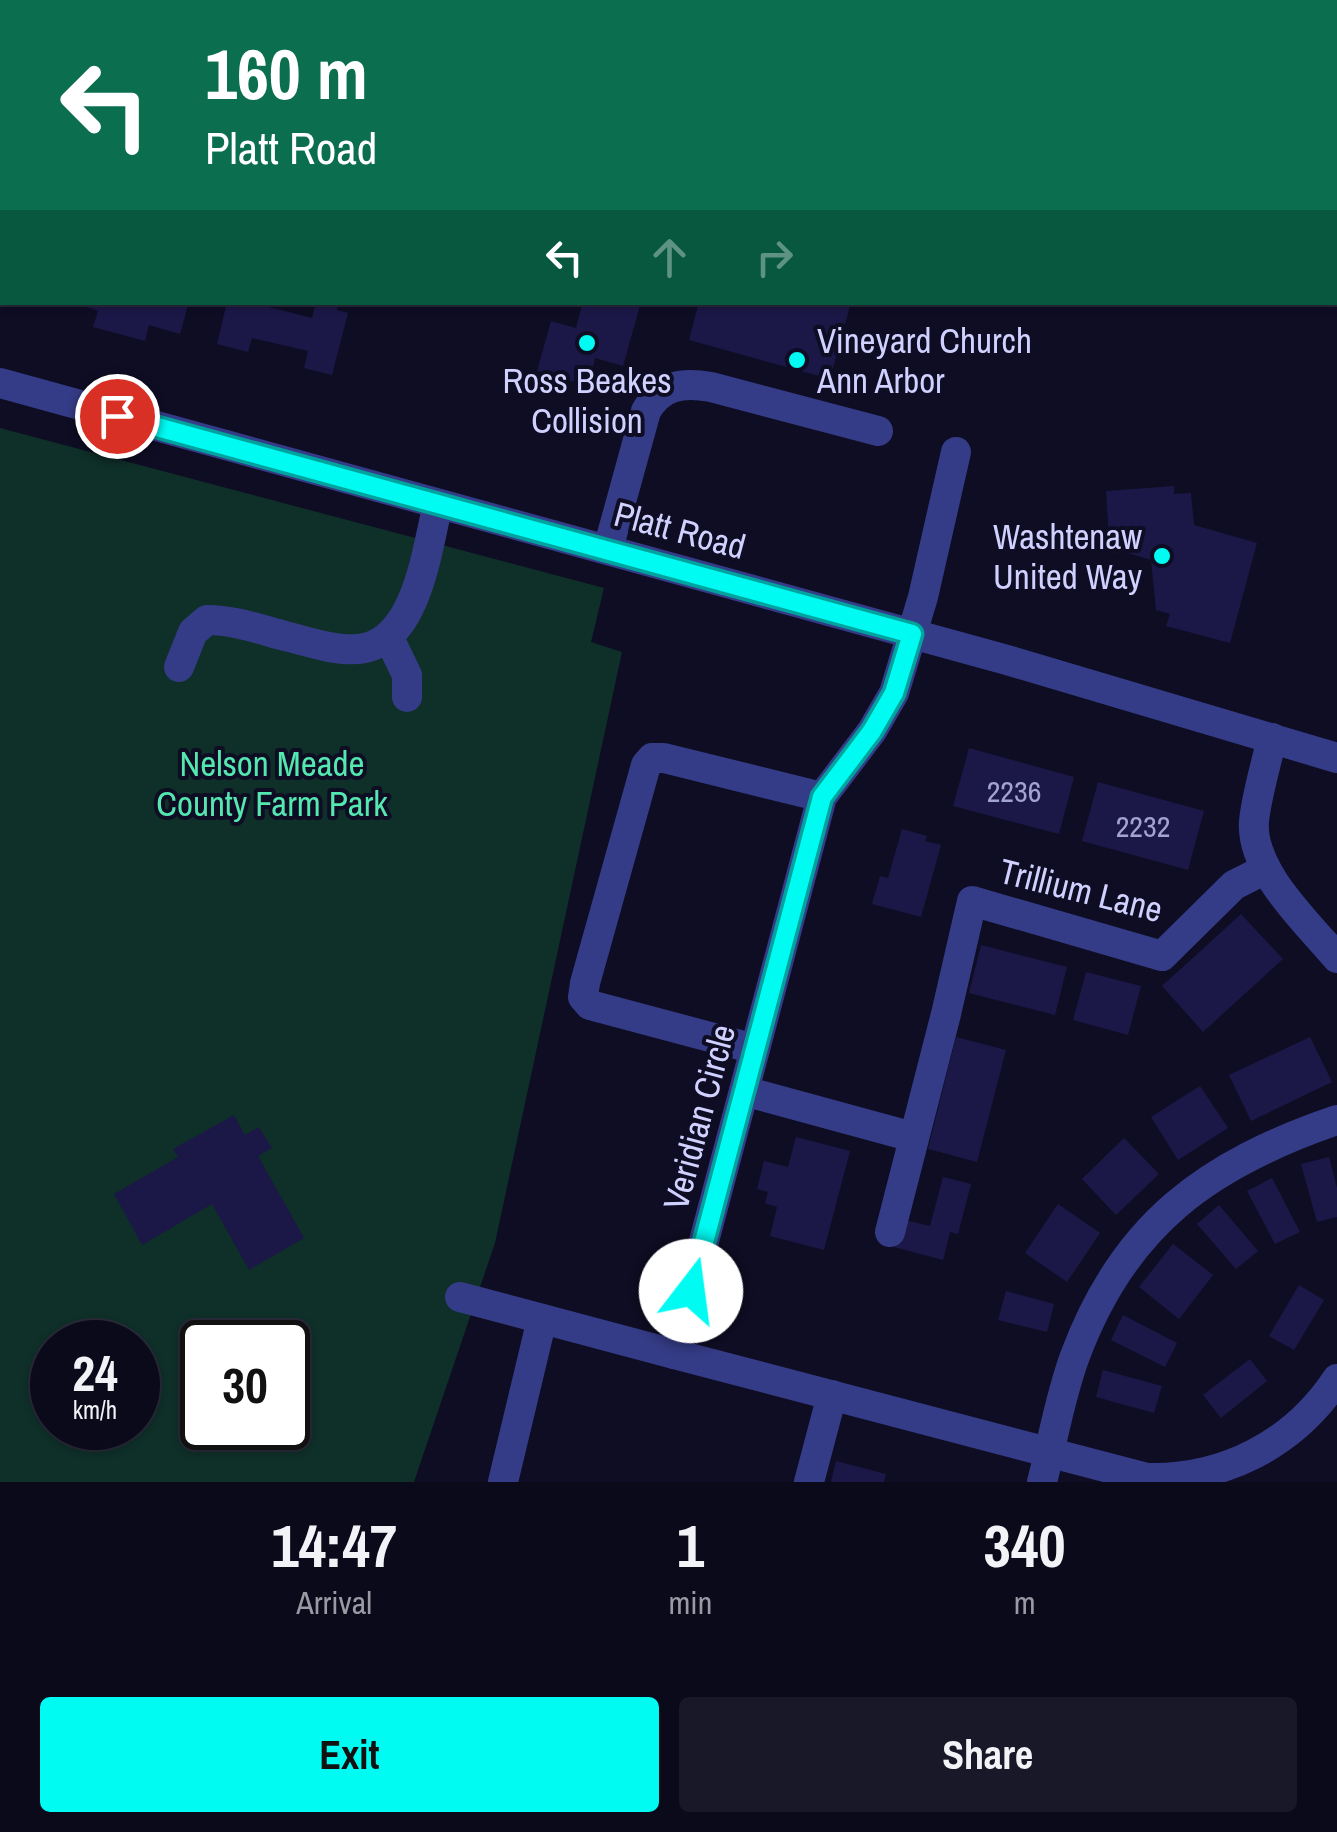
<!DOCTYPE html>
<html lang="en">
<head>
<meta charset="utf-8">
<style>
  :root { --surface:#0a0a1b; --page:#181828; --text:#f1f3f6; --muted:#999aa3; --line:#2a2b3a; --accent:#00fbf3 }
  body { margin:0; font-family:"Archivo Narrow",sans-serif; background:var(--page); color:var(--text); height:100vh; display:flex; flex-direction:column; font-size:38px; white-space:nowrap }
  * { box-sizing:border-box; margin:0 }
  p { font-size:32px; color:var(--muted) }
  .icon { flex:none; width:55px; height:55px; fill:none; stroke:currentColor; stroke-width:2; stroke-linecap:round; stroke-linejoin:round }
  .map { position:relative; height:1482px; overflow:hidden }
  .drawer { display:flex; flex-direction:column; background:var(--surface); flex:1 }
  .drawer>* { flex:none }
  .guide { position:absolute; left:0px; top:0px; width:1338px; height:305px; box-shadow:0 2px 8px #0004,0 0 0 2px var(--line); background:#0b6e4f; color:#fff; overflow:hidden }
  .speed { position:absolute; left:30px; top:1320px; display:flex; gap:20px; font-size:50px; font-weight:700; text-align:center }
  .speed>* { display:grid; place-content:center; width:130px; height:130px; border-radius:50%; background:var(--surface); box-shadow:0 2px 8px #0004,0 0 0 2px var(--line); line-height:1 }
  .speed small { font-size:25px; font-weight:400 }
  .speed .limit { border:5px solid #111; border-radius:15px; background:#fff; color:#111 }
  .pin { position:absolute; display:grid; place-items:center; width:85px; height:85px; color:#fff; margin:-42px; border:5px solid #fff; border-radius:50%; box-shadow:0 2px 10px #0007 }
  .me { position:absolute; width:110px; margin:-55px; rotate:15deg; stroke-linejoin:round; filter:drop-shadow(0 0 8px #0008) }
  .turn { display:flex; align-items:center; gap:35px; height:210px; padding:0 40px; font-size:45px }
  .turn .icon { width:130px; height:130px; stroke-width:2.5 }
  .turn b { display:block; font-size:70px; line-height:85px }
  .lanes { display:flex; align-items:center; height:95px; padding:0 40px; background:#0003; justify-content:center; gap:50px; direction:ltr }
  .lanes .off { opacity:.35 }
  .eta { display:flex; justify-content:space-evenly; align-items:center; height:170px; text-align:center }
  .eta b { font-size:60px; font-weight:700; line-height:70px }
  .button { display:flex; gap:20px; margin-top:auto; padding:20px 40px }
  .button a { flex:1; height:115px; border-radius:10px; background:var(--accent); color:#111; font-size:40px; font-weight:700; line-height:115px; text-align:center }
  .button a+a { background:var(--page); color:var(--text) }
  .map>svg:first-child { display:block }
  .green { fill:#0f2f29; fill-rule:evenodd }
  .building { fill:#1b1847 }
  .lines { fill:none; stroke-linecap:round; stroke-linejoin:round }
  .minor { stroke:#353c87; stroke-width:30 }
  .route-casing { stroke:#00a39e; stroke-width:25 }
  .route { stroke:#00fbf3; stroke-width:18 }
  .poi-dot { fill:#00fbf3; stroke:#0e0d24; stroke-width:4 }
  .labels { text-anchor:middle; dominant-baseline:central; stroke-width:8; stroke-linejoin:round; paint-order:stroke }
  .number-label { font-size:30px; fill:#a3a3d1 }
  .poi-label { font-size:35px; fill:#d0d1ff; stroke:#0e0d24; text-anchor:start }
  .street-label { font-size:35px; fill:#d0d1ff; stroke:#0e0d24 }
  .park-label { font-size:35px; fill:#54e7af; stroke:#0e0d24 }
</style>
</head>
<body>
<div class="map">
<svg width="1337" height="1482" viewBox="0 0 1337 1482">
  <rect width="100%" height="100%" fill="#0e0d24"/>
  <!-- green -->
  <path class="green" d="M0 428 604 588 591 642 622 652 495 1243 414 1482H0ZM52 1342H138V1428H52ZM202 1342H288V1428H202Z"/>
  <!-- building -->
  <g class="building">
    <path d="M72 302H189L180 334 149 325 145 341 93 327 98 311Z"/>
    <path d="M227 302H262L261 305 312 318 316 302H339L337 310 348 313 332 375 304 368 308 351 252 338 248 352 217 344Z"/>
    <path d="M583 302H641L623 366 595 358 588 386 537 371 551 321 576 328Z"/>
    <path d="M699 302H851L830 379 689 340Z"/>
    <path d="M1174 486V494L1191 493 1194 525 1257 543 1230 643 1166 626 1170 614 1156 610 1151 560 1125 552 1110 553 1106 491Z"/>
    <path d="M969 748 1074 777 1059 834 953 806Z"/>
    <path d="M1098 782 1204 811 1188 870 1082 841Z"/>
    <path d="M902 829 927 836 925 841 941 845 921 917 872 904 880 876 888 878Z"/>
    <path d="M1241 914 1283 959 1203 1032 1162 986Z"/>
    <path d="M981 945 1067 967 1055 1015 969 993Z"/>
    <path d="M1086 972 1141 986 1128 1035 1073 1020Z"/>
    <path d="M956 1037 1006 1050 977 1162 928 1149Z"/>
    <path d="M1310 1037 1332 1082 1251 1121 1229 1075Z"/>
    <path d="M1200 1086 1228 1128 1178 1160 1151 1117Z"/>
    <path d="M234 1115 245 1135 259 1127 272 1148 258 1156 304 1238 249 1270 212 1204 142 1245 114 1194 178 1157 173 1149Z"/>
    <path d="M796 1137 850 1151 824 1250 770 1236 777 1207 765 1203 768 1192 757 1189 764 1161 788 1167Z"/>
    <path d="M1124 1138 1159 1174 1116 1215 1082 1179Z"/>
    <path d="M1329 1157 1337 1188V1217L1317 1222 1301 1164Z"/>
    <path d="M943 1177 971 1184 958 1234 950 1232 943 1260 894 1247 901 1219 930 1226Z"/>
    <path d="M1272 1178 1300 1232 1275 1244 1247 1191Z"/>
    <path d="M1058 1204 1100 1233 1067 1282 1025 1253Z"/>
    <path d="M1219 1205 1258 1251 1236 1269 1197 1224Z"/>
    <path d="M1173 1244 1213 1275 1179 1319 1139 1287Z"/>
    <path d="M1299 1285 1324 1300 1294 1350 1269 1336Z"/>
    <path d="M1006 1291 1054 1304 1047 1332 998 1320Z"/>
    <path d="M1123 1315 1177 1343 1165 1367 1111 1340Z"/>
    <path d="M1250 1359 1267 1381 1221 1418 1203 1395Z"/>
    <path d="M1103 1370 1162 1386 1154 1413 1096 1397Z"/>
    <path d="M836 1461 886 1474 884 1482H831Z"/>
  </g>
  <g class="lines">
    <!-- minor -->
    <g class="minor">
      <path d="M0 383 1007 660 1337 758"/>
      <path d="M956 452 923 597 894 693 872 731 822 797 674 1354 1147 1478C1224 1480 1294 1444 1337 1379"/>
      <path d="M608 549 646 411C661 385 682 382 711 387L878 431"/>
      <path d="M389 638 407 675V697"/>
      <path d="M179 667 193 632 207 620C236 620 261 630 289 637 313 643 341 653 365 648 418 636 427 548 438 504"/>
      <path d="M1272 738C1266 765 1257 793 1254 821 1250 871 1308 923 1337 958"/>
      <path d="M755 1049 590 1005 583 997 585 983 646 765 652 758H664L822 797"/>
      <path d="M744 1091 913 1137"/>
      <path d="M890 1232 946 1014 972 901 1162 956 1234 885 1266 869"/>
      <path d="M460 1297 674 1354"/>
      <path d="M503 1482 542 1319"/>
      <path d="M809 1482 832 1395"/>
      <path d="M1042 1482C1053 1440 1060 1396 1075 1356 1124 1224 1208 1164 1337 1120"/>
    </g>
  </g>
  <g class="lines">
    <defs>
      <path id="route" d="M117 416 912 634 894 693 872 731 822 797 691 1291"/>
    </defs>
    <!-- route casing -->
    <use href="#route" class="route-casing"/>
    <!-- route -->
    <use href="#route" class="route"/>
  </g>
  <!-- markers -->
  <g class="poi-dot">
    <circle cx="587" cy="343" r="10"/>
    <circle cx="797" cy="360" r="10"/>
    <circle cx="1162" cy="556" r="10"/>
  </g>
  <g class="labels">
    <!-- number labels -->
    <g class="number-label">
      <text x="1014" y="791">2236</text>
      <text x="1143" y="826">2232</text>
    </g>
    <!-- poi labels -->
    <g class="poi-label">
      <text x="817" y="340">Vineyard Church<tspan x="817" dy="40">Ann Arbor</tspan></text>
      <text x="587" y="380" text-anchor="middle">Ross Beakes<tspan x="587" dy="40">Collision</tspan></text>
      <text x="1142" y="536" text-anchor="end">Washtenaw<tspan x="1142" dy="40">United Way</tspan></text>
    </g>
    <!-- street labels -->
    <g class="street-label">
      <text transform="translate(680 530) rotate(15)">Platt Road</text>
      <text transform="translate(1081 890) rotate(14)">Trillium Lane</text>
      <text transform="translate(699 1117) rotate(-75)">Veridian Circle</text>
    </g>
    <!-- park labels -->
    <g class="park-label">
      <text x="272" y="763">Nelson Meade<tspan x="272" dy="40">County Farm Park</tspan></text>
    </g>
  </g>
</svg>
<div class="speed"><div>24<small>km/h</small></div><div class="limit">30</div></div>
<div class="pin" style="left:117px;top:416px;background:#d93025"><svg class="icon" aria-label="arrive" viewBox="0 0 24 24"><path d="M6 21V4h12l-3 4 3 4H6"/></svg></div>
<svg class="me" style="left:691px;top:1291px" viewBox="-20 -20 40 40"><circle r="19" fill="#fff"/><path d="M0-13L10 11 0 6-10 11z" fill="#00fbf3"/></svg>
<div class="guide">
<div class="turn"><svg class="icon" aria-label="left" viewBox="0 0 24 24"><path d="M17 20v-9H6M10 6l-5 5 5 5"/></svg><div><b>160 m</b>Platt Road</div></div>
<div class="lanes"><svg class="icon" aria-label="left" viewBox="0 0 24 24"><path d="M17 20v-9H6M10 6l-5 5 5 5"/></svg><svg class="icon off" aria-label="ahead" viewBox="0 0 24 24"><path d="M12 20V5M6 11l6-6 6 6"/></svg><svg class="icon off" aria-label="right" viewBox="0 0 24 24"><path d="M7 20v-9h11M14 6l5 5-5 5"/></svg></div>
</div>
</div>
<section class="drawer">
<div class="eta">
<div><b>14:47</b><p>Arrival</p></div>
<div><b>1</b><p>min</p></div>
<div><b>340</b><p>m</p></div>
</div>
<div class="button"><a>Exit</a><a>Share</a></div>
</section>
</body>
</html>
